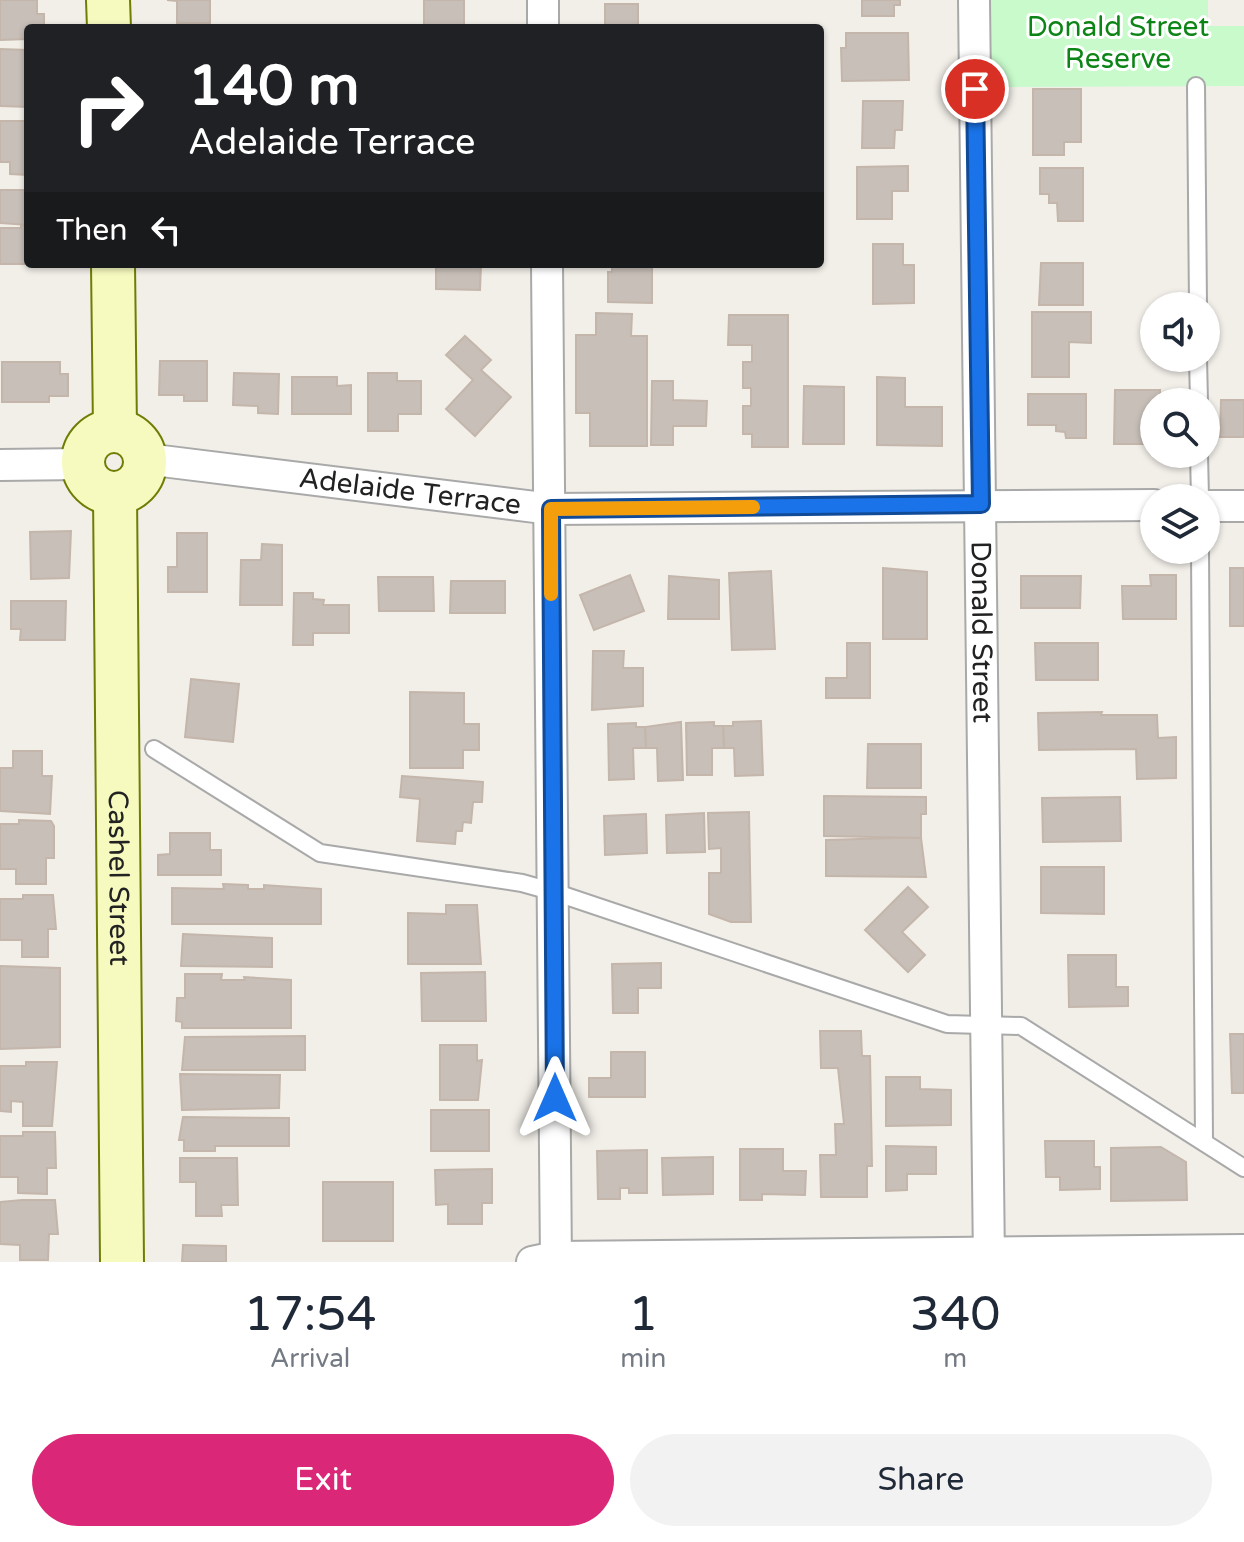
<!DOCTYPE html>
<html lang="en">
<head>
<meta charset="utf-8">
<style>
  :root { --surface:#fff; --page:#f2f2f3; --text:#1f2937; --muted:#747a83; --accent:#db2777 }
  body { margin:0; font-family:"Varela Round",sans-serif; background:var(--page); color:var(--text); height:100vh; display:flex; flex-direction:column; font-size:30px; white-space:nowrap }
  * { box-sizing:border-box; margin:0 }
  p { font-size:26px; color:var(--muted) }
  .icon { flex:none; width:44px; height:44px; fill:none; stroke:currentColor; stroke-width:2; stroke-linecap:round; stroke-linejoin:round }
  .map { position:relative; height:1262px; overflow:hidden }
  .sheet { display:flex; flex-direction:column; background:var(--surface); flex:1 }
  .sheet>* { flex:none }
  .hud { position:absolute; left:24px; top:24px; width:800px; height:244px; border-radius:8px; box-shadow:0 2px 6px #0004; background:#202124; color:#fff; overflow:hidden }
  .tools { position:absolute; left:1140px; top:292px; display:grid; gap:16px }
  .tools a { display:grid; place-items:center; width:80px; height:80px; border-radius:50%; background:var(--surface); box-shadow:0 2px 6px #0004; font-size:40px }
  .pin { position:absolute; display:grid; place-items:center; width:68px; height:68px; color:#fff; margin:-34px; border:4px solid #fff; border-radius:50%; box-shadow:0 2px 8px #0007 }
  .me { position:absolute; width:88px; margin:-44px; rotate:0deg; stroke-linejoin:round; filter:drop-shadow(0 0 6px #0008) }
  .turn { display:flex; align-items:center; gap:28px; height:168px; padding:0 32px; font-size:36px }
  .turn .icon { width:104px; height:104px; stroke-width:2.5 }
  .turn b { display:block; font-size:56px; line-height:68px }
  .then { display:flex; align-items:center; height:76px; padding:0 32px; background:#0003; gap:16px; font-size:30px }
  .eta { display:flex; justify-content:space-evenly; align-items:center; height:136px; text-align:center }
  .eta b { font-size:48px; font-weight:600; line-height:56px }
  .button { display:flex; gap:16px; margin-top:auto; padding:16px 32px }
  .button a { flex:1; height:92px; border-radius:48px; background:var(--accent); color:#fff; font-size:32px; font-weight:600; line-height:92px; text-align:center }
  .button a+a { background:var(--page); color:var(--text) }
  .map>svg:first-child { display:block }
  .park { fill:#c8facc }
  .building { fill:#c7bfb8; stroke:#c4b6ab; stroke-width:2 }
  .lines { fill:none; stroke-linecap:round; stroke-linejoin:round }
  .lane-casing { stroke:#a9a9a9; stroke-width:20 }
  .street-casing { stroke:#a9a9a9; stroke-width:34 }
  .secondary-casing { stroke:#707d05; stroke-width:46 }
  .lane { stroke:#fff; stroke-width:16 }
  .street { stroke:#fff; stroke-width:30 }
  .secondary { stroke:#f7fabf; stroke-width:42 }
  .route-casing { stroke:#114b97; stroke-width:20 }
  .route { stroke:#1a73e8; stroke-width:14 }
  .slow { stroke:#f59e0b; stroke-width:14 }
  .labels { text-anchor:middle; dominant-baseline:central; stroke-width:6; stroke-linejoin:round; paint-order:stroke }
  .park-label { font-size:28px; fill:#0c8416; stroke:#fff }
  .street-label { font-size:28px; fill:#222; stroke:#fff }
</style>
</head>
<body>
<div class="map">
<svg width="1244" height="1262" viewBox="0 0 1244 1262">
  <rect width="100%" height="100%" fill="#f2efe9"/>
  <!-- park -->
  <path class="park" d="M991 0H1208V26H1244V86L992 87Z"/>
  <!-- building -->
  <g class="building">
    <path d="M0 0H37V14H44V28H28V39L0 40Z"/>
    <path d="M210 0V23H177V1L167 0Z"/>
    <rect x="424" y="0" width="40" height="28"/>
    <path d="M862 0H900V5H894V16H862Z"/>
    <rect x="605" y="4" width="33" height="24"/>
    <path d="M846 33H908L909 80 842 81 841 48H846Z"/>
    <path d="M0 49 28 50V107L0 106Z"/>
    <path d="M1033 89H1081V142H1064V155H1033Z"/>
    <path d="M863 101H903L902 130H895L894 148H862Z"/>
    <path d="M0 121H28V175L10 174V162H0Z"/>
    <path d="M908 166V191H892V219H857V167Z"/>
    <path d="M1040 168H1083V221H1058L1057 203H1049V194H1040Z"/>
    <path d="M0 190H28V225L0 223Z"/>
    <path d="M21 225H28V264H0V228H21Z"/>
    <path d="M873 244H903V265H914V303L873 304Z"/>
    <path d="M1041 263H1083V305H1039Z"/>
    <rect x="183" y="264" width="107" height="3"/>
    <path d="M436 264H481L480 290 436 289Z"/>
    <path d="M612 264H652V303L608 302V272H612Z"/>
    <path d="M1032 312H1091V343L1069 342V377H1032Z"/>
    <path d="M596 313 632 314 631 336H647V446H590V413H576V335H596Z"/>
    <path d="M729 315H788V447H752V434H743V406H751V388H743V362H752V345H728Z"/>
    <path d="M465 336 491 360 481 370 511 397 475 436 446 409 473 380 446 355Z"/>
    <path d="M160 361H207V401H184V395H159Z"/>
    <path d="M2 362H60V374H68V396H49V402H2Z"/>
    <path d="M234 373 279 374 278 414 258 413V406L233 405Z"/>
    <path d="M368 373H397V381H421V414H398V431H368Z"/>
    <path d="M292 377H337V386L351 385V414H292Z"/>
    <path d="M877 377 905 378V407H942V446L877 445Z"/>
    <path d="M652 381H673V400L707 401 706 426H673V445H651Z"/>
    <path d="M804 386 844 387V444H803Z"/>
    <path d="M1115 390H1160V402H1154V425H1146L1145 444H1114Z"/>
    <path d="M1028 394H1086V438H1066L1065 432 1056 431V425H1028Z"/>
    <path d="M1221 400H1244V437H1220Z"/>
    <path d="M71 531 69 578 31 579 30 532Z"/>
    <path d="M177 533H207V592H168V567H177Z"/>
    <path d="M262 544 282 545V605H240L241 560H261Z"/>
    <path d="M883 568 927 572V639H883Z"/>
    <rect x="1230" y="568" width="14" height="58"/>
    <path d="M771 571 775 649 732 650 729 573Z"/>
    <path d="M630 575 644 611 594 630 580 595Z"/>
    <path d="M1150 575H1176V619H1123L1122 586H1151Z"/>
    <path d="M669 576 719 580V619H668Z"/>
    <path d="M1021 576H1081L1080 608H1021Z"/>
    <path d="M378 577H433L434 611H379Z"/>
    <path d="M451 581H505V613H450Z"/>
    <path d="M294 593H313V599L324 600 323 605H349V633H313V645H293Z"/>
    <path d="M11 601H66L65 640H20L21 629H11Z"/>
    <path d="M847 643H870V698H826V678H847Z"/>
    <path d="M1035 643H1098V680H1036Z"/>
    <path d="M593 651H624L623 668H643V706L592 710Z"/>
    <path d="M191 679 239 684 233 742 185 737Z"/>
    <path d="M410 692 464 693V724H479V750H463V768H410Z"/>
    <path d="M1102 712 1101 715H1157L1158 738 1176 737V778L1137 779 1136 749 1039 750 1038 713Z"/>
    <path d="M761 721 763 775 735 776 734 748H724L723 726H733V722Z"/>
    <path d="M681 722 683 780 658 781 657 748H646L645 727Z"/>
    <path d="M714 722V726H723L724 748H712V775H687L686 723Z"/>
    <path d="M636 723V727H645L646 748H633L634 779 609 780 608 724Z"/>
    <path d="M868 744H921V788H867Z"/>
    <path d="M13 751H42V776H52L50 814 0 811V768H13Z"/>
    <path d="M402 776 483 782 482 802H473L471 823 463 822 462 831H456L455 844 417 841 420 799 400 797Z"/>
    <path d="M824 796 926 797V814H921V838L824 836Z"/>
    <path d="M1120 797 1121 841 1043 842 1042 798Z"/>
    <path d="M749 812 751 922H731L709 914V873H721V848L709 849 708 813Z"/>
    <path d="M704 813 705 852 667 853 666 815Z"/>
    <path d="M646 814 647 853 605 855 604 816Z"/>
    <path d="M19 820 51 821 54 826V858H46V884H16V869H0V824H19Z"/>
    <path d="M170 833H210V850H221V875H158V855L170 854Z"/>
    <path d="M894 838H921L926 877 826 876V840Z"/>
    <path d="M1041 867H1104V914L1041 913Z"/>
    <path d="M223 884 248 885V889H264V885L321 889V924H172V888L224 889Z"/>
    <path d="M908 887 928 907 902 932 925 955 908 972 865 930Z"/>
    <path d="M23 895H53L56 929H48V957H22V940H0V899H23Z"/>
    <path d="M446 905H477L481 964H408V913L446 914Z"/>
    <path d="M183 934 272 938V967L181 966Z"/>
    <path d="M1068 955H1116V987H1128V1006L1069 1007Z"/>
    <path d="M661 963V988H638V1013H613L612 964Z"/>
    <path d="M0 966 60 968V1047L0 1049Z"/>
    <path d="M485 972 486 1021H422L421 973Z"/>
    <path d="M185 974H222L221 980H245L244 977 291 980V1028H182V1022L176 1021 177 998H185Z"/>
    <path d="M820 1031H861L862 1056H870L872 1166H867V1197H821L820 1155H836L835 1124H844L838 1068H821Z"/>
    <path d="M1230 1034H1244V1093H1232Z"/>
    <path d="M305 1036V1070H182L185 1037Z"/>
    <path d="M440 1045H477V1061L482 1060 478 1100H440Z"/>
    <path d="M611 1052H645V1097H589V1078H611Z"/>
    <path d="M26 1062H57L52 1126H23V1102L11 1101V1112L0 1111V1066H26Z"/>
    <path d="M180 1074 280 1075 279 1108 182 1110Z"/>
    <path d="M886 1077H920V1089L951 1090V1125L886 1126Z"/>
    <rect x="431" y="1110" width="58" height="41"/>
    <path d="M183 1117 289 1118V1146H215V1151H184V1140H179Z"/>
    <path d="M23 1132H55L56 1168H47V1194L18 1193V1177H0V1136H23Z"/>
    <path d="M1045 1141H1094V1167H1100V1189L1060 1190V1177H1046Z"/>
    <path d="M886 1146 936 1147V1174H907V1190L886 1191Z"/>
    <path d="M1161 1147 1186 1162 1187 1200 1111 1201V1148Z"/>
    <path d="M740 1149H783V1171H806L805 1195 762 1194V1200H740Z"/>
    <path d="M647 1150V1193H629V1188H620V1199H598L597 1151Z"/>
    <path d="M713 1157V1194L663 1195 662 1158Z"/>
    <path d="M180 1158H237L238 1205H221L222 1216H196V1182H180Z"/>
    <path d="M492 1169V1203H482V1224H448V1204L436 1205 435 1170Z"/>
    <rect x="323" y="1182" width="70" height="59"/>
    <path d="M22 1200H55L58 1234H49L48 1260H20V1245L0 1244V1202Z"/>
    <path d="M183 1245 226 1246V1262H182Z"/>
  </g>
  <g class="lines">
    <defs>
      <g id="lane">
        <path d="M1196 86 1198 306"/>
        <path d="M1198 358 1199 402"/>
        <path d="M1199 454 1200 498"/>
        <path d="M1200 550 1204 1142"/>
        <path d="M154 749 320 853 522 883 554 892 947 1024 1021 1026 1244 1168"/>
      </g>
      <g id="street">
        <path d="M543 0V28"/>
        <path id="s1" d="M974 0 989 1262"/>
        <path d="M547 264 556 1262"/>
        <path id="s2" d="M146 459 551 509 1154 505"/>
        <path d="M0 465 81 464"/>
        <path d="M1206 506H1244"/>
        <path d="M532 1262 556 1257 1244 1250"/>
      </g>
      <g id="secondary">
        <path d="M108 0 109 28"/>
        <path d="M113 264 115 430"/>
        <circle cx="114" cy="462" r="31"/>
        <path id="s3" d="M115 494 122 1262"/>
      </g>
    </defs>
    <!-- lane casing -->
    <use href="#lane" class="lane-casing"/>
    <!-- street casing -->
    <use href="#street" class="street-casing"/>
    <!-- secondary casing -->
    <use href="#secondary" class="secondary-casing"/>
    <!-- lane -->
    <use href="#lane" class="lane"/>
    <!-- street -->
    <use href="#street" class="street"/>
    <!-- secondary -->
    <use href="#secondary" class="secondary"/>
  </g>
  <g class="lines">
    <defs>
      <path id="route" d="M555 1098 551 509 981 504 975 89"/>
    </defs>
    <!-- route casing -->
    <use href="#route" class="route-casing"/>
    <!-- route -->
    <use href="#route" class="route"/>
    <!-- slow -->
    <path class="slow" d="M551 594V509L753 507"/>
  </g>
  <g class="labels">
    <!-- park labels -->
    <g class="park-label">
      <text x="1118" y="27">Donald Street<tspan x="1118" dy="32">Reserve</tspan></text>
    </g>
    <!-- street labels -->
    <g class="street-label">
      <text stroke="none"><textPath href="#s2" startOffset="266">Adelaide Terrace</textPath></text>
      <text stroke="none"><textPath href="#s1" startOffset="632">Donald Street</textPath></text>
      <text stroke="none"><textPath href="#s3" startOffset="384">Cashel Street</textPath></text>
    </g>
  </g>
</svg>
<div class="tools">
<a><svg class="icon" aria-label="sound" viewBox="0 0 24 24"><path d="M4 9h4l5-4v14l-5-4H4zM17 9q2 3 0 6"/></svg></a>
<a><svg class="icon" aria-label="search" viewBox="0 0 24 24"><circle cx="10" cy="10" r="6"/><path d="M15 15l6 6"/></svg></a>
<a><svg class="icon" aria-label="layers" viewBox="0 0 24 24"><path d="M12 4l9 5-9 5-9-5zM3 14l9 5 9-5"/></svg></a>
</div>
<div class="pin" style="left:975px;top:89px;background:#d93025"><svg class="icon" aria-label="arrive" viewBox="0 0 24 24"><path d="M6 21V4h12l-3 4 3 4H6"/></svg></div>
<svg class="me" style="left:555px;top:1098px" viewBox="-20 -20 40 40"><path d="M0-17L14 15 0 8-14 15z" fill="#1a73e8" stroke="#fff" stroke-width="4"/></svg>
<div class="hud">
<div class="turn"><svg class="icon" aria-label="right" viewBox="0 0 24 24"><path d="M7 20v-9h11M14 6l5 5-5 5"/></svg><div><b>140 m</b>Adelaide Terrace</div></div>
<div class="then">Then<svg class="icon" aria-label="left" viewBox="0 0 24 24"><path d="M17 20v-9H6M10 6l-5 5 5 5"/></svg></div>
</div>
</div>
<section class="sheet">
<div class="eta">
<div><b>17:54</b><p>Arrival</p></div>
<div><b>1</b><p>min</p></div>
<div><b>340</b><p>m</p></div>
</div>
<div class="button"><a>Exit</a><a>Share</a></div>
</section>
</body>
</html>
